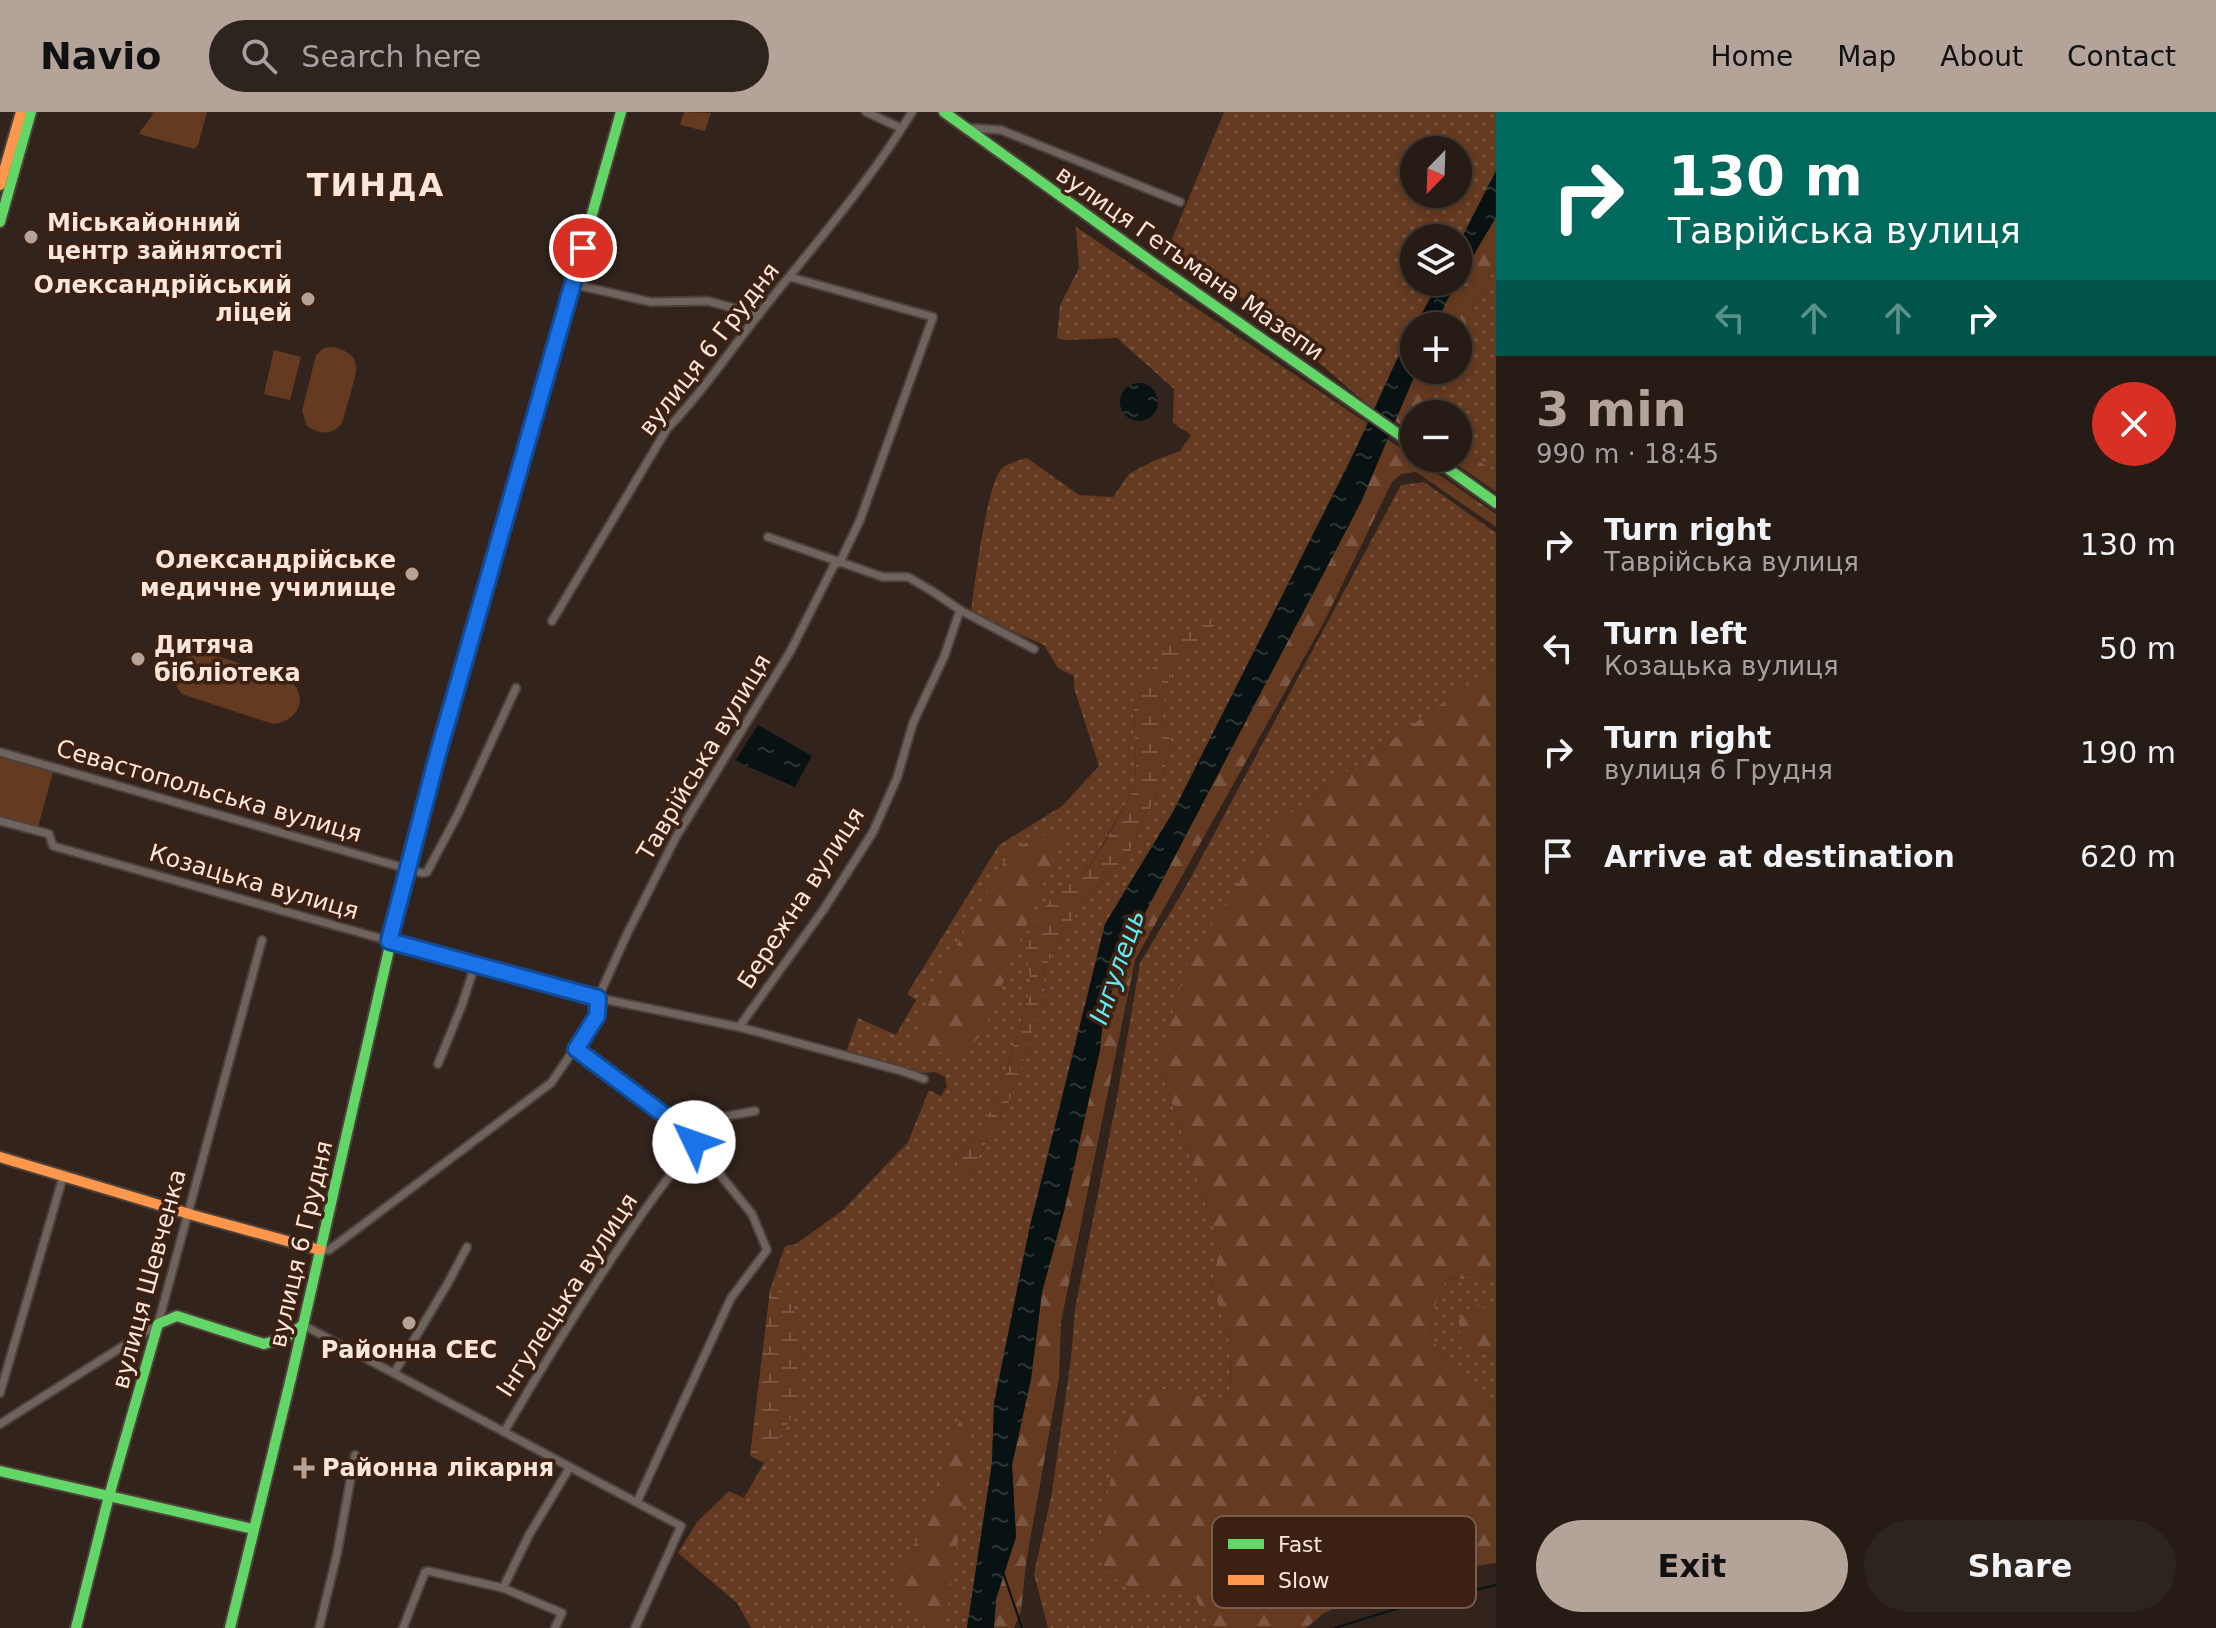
<!DOCTYPE html>
<html lang="en">
<head>
<meta charset="utf-8">
<style>
  :root { --surface:#261b15; --page:#2e241e; --text:#f1f3f6; --muted:#a4a1a0; --line:#423934; --accent:#b3a399 }
  body { margin:0; font-family:"DejaVu Sans",sans-serif; background:var(--page); color:var(--text); height:100vh; display:flex; flex-direction:column; font-size:30px; white-space:nowrap }
  * { box-sizing:border-box; margin:0 }
  p { font-size:26px; color:var(--muted) }
  .icon { flex:none; width:44px; height:44px; fill:none; stroke:currentColor; stroke-width:2; stroke-linecap:round; stroke-linejoin:round }
  .map { position:relative; flex:1; overflow:hidden }
  .drawer { display:flex; flex-direction:column; background:var(--surface); width:720px }
  .drawer>* { flex:none }
  .top-card { background:#00695c; color:#fff; overflow:hidden }
  .needle { width:52px; rotate:203deg }
  .buttons { position:absolute; left:1400px; top:24px; display:grid; gap:16px }
  .buttons a { display:grid; place-items:center; width:72px; height:72px; border-radius:50%; background:var(--surface); box-shadow:0 4px 12px #0003,0 0 0 2px var(--line); font-size:40px }
  .pin { position:absolute; display:grid; place-items:center; width:68px; height:68px; color:#fff; margin:-34px; border:4px solid #fff; border-radius:50%; box-shadow:0 2px 8px #0007 }
  .me { position:absolute; width:88px; margin:-44px; rotate:312deg; stroke-linejoin:round; filter:drop-shadow(0 0 6px #0008) }
  .turn { display:flex; align-items:center; gap:28px; height:168px; padding:0 40px; font-size:36px }
  .turn .icon { width:104px; height:104px; stroke-width:2.5 }
  .turn b { display:block; font-size:56px; line-height:68px }
  .lanes { display:flex; align-items:center; height:76px; padding:0 40px; background:#0003; justify-content:center; gap:40px; direction:ltr }
  .lanes .off { opacity:.35 }
  .round { display:grid; place-items:center; flex:none; width:84px; height:84px; border-radius:42px; background:var(--page) }
  .summary { display:flex; align-items:center; justify-content:space-between; height:136px; padding:0 40px }
  h1 { font-size:48px; font-weight:800; line-height:60px; color:var(--accent) }
  .primary-button { display:flex; gap:16px; margin-top:auto; padding:16px 40px }
  .primary-button a { flex:1; height:92px; border-radius:48px; background:var(--accent); color:#111; font-size:32px; font-weight:800; line-height:92px; text-align:center }
  .primary-button a+a { background:var(--page); color:var(--text) }
  ul { padding:0; list-style:none }
  li { display:flex; align-items:center; gap:24px; height:104px; padding:0 40px }
  li div { flex:1 }
  li b { display:block; font-size:30px }
  li em { font-style:normal }
  header { display:flex; align-items:center; gap:48px; box-sizing:border-box; height:112px; padding:0 40px; background:var(--accent); color:#111 }
  header strong { font-size:38px }
  nav { display:flex; gap:44px; margin-inline-start:auto; font-size:28px }
  .search { width:560px; height:72px; background:var(--page); display:flex; align-items:center; gap:20px; box-sizing:border-box; padding:0 28px; border-radius:44px; color:var(--muted); font-size:30px }
  main { display:flex; flex:1; min-height:0 }
  .map>svg:first-child { display:block }
  .grass { fill:url(#grass-dots); fill-rule:evenodd }
  .forest { fill:url(#forest-firs) }
  .wetland { fill:url(#wetland-marsh) }
  .park { fill:#643a21 }
  .water { fill:url(#water-ripples) }
  .lines { fill:none; stroke-linecap:round; stroke-linejoin:round }
  .stream { stroke:#081212; stroke-width:2 }
  .street-casing { stroke:#4e413b; stroke-width:11 }
  .fast-casing { stroke:#4e413b; stroke-width:14 }
  .slow-casing { stroke:#4e413b; stroke-width:14 }
  .street { stroke:#6e635d; stroke-width:7 }
  .fast { stroke:#63d668; stroke-width:10 }
  .slow { stroke:#ff974d; stroke-width:10 }
  .route-casing { stroke:#114b97; stroke-width:20 }
  .route { stroke:#1a73e8; stroke-width:14 }
  .poi-dot { fill:#b3a399; stroke:#3c2112; stroke-width:3 }
  .labels { text-anchor:middle; dominant-baseline:central; stroke-width:7; stroke-linejoin:round; paint-order:stroke }
  .poi-label { font-size:24px; font-weight:bold; fill:#f9e7dd; stroke:#3c2112; text-anchor:start }
  .street-label { font-size:24px; fill:#f9e7dd; stroke:#3c2112 }
  .water-label { font-size:26px; font-style:italic; fill:#59eff7; stroke:#3c2112 }
  .district-label { font-size:32px; font-weight:bold; letter-spacing:2px; fill:#f9e7dd; stroke:#3c2112 }
  .key { fill:#3c2112; stroke:#755c4f; stroke-width:2 }
  .key-label { font-size:22px; fill:#f9e7dd }
</style>
</head>
<body>
<header>
<strong>Navio</strong>
<div class="search"><svg class="icon" aria-label="search" viewBox="0 0 24 24"><circle cx="10" cy="10" r="6"/><path d="M15 15l6 6"/></svg>Search here</div>
<nav><a>Home</a><a>Map</a><a>About</a><a>Contact</a></nav>
</header>
<main>
<div class="map">
<svg width="1496" height="1516" viewBox="0 0 1496 1516">
  <defs>
    <pattern id="grass-dots" width="8" height="8" patternUnits="userSpaceOnUse" patternTransform="scale(2)"><rect width="8" height="8" fill="#643a21"/><path d="M2 2h.1M6 6h.1" fill="none" stroke="#7b5641" stroke-width="1.8" stroke-linecap="round"/></pattern>
    <pattern id="forest-firs" width="22" height="20" patternUnits="userSpaceOnUse" patternTransform="scale(2)"><rect width="22" height="20" fill="#643a21"/><path d="M5 1l3.5 6h-7zM16 11l3.5 6h-7z" fill="#7b5641"/></pattern>
    <pattern id="wetland-marsh" width="20" height="14" patternUnits="userSpaceOnUse" patternTransform="scale(2)"><rect width="20" height="14" fill="#643a21"/><path d="M1 5h8M5 5V1M11 12h8M15 12V8" fill="none" stroke="#7b5641"/></pattern>
    <pattern id="water-ripples" width="26" height="14" patternUnits="userSpaceOnUse" patternTransform="scale(2)"><rect width="26" height="14" fill="#081212"/><path d="M2 4q2-2 4 0t4 0M15 11q2-2 4 0t4 0" fill="none" stroke="#2d3434"/></pattern>
  </defs>
  <rect width="100%" height="100%" fill="#32241c"/>
  <!-- grass -->
  <g class="grass">
    <path d="M1224 0H1496V59L1458 133V126H1414V170H1439L1398 245 1374 298 1318 250 1316 235 1168 137ZM1414 38H1458V82H1414Z"/>
    <path d="M1076 115 1368 312 1173 700 1105 812 994 1291 992 1351 967 1516H751L737 1491 678 1441 697 1410 729 1379 744 1386 799 1290 801 1228 790 1184 770 1178 785 1134 796 1132 843 1098 908 1030 929 978 941 984 947 974 945 965 935 960 922 961 894 951 846 940 858 906 896 923 916 888 907 882 999 733 1062 694 1099 654 1074 576V564L1058 556 1044 533 971 501C974 475 987 368 1003 355 1009 351 1020 348 1027 346L1079 383 1113 385 1129 362 1151 350 1180 339 1191 323 1173 311 1174 277 1117 226 1065 228 1057 226 1060 193 1079 156ZM1221 504 1170 565 1161 600 1172 634 1154 688 1130 740 1083 790 1043 859 1045 884 1008 993 968 1063 960 1069 957 1045 981 1015 999 984 1031 875 1057 778 1083 763 1104 730 1136 673 1134 583Z"/>
    <path d="M1496 152V361L1458 334V302H1425L1443 258H1458V228Z"/>
    <path d="M1424 370 1496 421V552L1277 711 1158 950 1220 1135 1212 1172 1230 1232 1231 1291 1158 1276 1152 1482 1192 1478 1211 1516H1048L1034 1462 1052 1380 1071 1246 1075 1197 1116 991 1140 851 1189 769 1401 373Z"/>
    <path d="M1496 1163V1197L1493 1200 1476 1241 1492 1242 1496 1250V1297C1474 1279 1432 1245 1431 1214 1431 1198 1441 1180 1447 1166L1477 1168Z"/>
  </g>
  <!-- forest -->
  <g class="forest">
    <path d="M1496 105V152L1458 228V214H1436L1446 190Z"/>
    <path d="M1417 258H1443L1425 302H1414V322L1395 309Z"/>
    <path d="M1387 327 1496 402V415L1416 360 1401 362 1392 370 1324 510 1135 848 1061 1210 1059 1266 1026 1451 1021 1499 1014 1516H994L996 1487 1016 1425 1012 1353 1031 1267 1042 1180 1064 1099 1100 938 1103 907 1124 841 1361 390Z"/>
    <path d="M1458 334 1496 361V380L1448 346H1458Z"/>
    <path d="M1496 552V1163L1477 1168 1447 1166C1441 1180 1431 1198 1431 1214 1432 1245 1474 1279 1496 1297V1451L1383 1469 1323 1502 1306 1516H1211L1192 1479 1152 1482 1124 1472 1108 1462 1097 1440 1122 1309 1158 1276 1231 1290 1230 1232 1212 1172 1220 1135 1158 950 1187 852 1277 711Z"/>
    <path d="M1067 713 982 922 960 944 912 935 940 862 1012 737Z"/>
    <path d="M1479 1193 1493 1200 1496 1197V1250L1492 1242 1476 1241 1460 1235 1459 1208 1462 1199Z"/>
    <path d="M962 1303 972 1310 970 1351 945 1512 941 1516C921 1511 907 1494 892 1480L895 1459 920 1425 948 1337Z"/>
  </g>
  <!-- wetland -->
  <g class="wetland">
    <path d="M1223 503 1170 565 1161 600 1172 634 1154 688 1130 740 1083 790 1043 859 1045 884 1008 993 968 1063 960 1070 957 1045 981 1015 999 984 1031 875 1025 826 1057 778 1083 763 1105 730 1136 673 1134 583 1175 523Z"/>
    <path d="M770 1178 790 1183 801 1228 800 1290 764 1351 750 1344Z"/>
  </g>
  <!-- park -->
  <g class="park">
    <path d="M153 0H207L198 33 194 37 139 22C143 14 151 8 153 0Z"/>
    <path d="M684 0 711 1 705 19 680 13Z"/>
    <path d="M334 235C362 243 358 255 351 280 348 290 345 301 342 311 332 324 319 322 307 314L302 299 316 243 324 236Z"/>
    <path d="M274 238 301 245 290 288 264 282Z"/>
    <path d="M204 540 287 566C310 583 300 609 273 612L182 582C173 572 173 563 178 551L193 541Z"/>
    <path d="M0 644 53 660 38 715 0 704Z"/>
  </g>
  <!-- water -->
  <g class="water">
    <path d="M1496 59V105L1446 190 1436 214H1415L1439 170H1458V133Z"/>
    <path d="M1414 216V258H1417L1361 390 1124 841 1103 907 1100 938 1064 1099 1042 1180 1031 1267 1012 1353 1016 1425 996 1487 994 1516H967L992 1351 994 1291 1029 1118 1105 812 1173 700 1349 352 1398 245Z"/>
    <circle cx="1139" cy="290" r="19"/>
    <path d="M758 613 812 644 795 675 735 649Z"/>
  </g>
  <g class="lines">
    <!-- stream -->
    <g class="stream">
      <path d="M1003 1460 1022 1516"/>
      <path d="M1335 1516 1392 1498 1496 1473"/>
    </g>
    <defs>
      <g id="street">
        <path d="M866 0 901 16"/>
        <path d="M968 16 1001 18 1180 90"/>
        <path d="M572 172 651 190 708 189 759 203"/>
        <path d="M768 425 883 465H908L932 479 960 498 1034 537"/>
        <path d="M552 509 667 317C699 284 724 247 752 211 806 142 866 76 912 0"/>
        <path d="M0 640 422 761 427 760 458 702 516 576"/>
        <path d="M0 709 49 722 53 734 475 853 598 886 739 915 902 959 924 967"/>
        <path d="M739 915 824 797 873 720 897 666 913 611 944 545 960 498"/>
        <path d="M576 937 683 1017 752 1102 767 1138 731 1186 637 1390"/>
        <path d="M438 952 462 893 475 853"/>
        <path d="M320 1138H329L551 971 597 904 598 886 627 822 676 725 790 540 834 453 840 450 860 408 933 205 790 165"/>
        <path d="M303 1213 681 1414 635 1516"/>
        <path d="M394 1261 448 1171 467 1135"/>
        <path d="M0 1281 63 1065"/>
        <path d="M0 1312 158 1212 262 828"/>
        <path d="M504 1320C547 1246 593 1173 642 1102 662 1072 689 1044 700 1009L755 999"/>
        <path d="M503 1476 562 1501 555 1516"/>
        <path d="M319 1516 337 1442 355 1343"/>
        <path d="M403 1516 425 1460 428 1459 503 1476 529 1423 570 1355"/>
      </g>
      <g id="fast">
        <path d="M944 0 1152 150 1414 333"/>
        <path d="M0 110 31 0"/>
        <path d="M1433 346 1496 391"/>
        <path d="M503 417 621 0"/>
        <path d="M0 1359 253 1417"/>
        <path d="M76 1516 109 1384 158 1212 177 1204 264 1232 285 1226 303 1213"/>
        <path d="M230 1516 291 1266 393 820"/>
      </g>
      <g id="slow">
        <path d="M0 73 21 0"/>
        <path d="M393 820 407 757 503 417"/>
        <path d="M0 1045 196 1104 320 1138"/>
      </g>
    </defs>
    <!-- street casing -->
    <use href="#street" class="street-casing"/>
    <!-- fast casing -->
    <use href="#fast" class="fast-casing"/>
    <!-- slow casing -->
    <use href="#slow" class="slow-casing"/>
    <!-- street -->
    <use href="#street" class="street"/>
    <!-- fast -->
    <use href="#fast" class="fast"/>
    <!-- slow -->
    <use href="#slow" class="slow"/>
  </g>
  <g class="lines">
    <defs>
      <path id="route" d="M583 136 437 645 389 829 598 886 597 904 576 937 683 1017 694 1030"/>
    </defs>
    <!-- route casing -->
    <use href="#route" class="route-casing"/>
    <!-- route -->
    <use href="#route" class="route"/>
  </g>
  <!-- markers -->
  <g class="poi-dot">
    <circle cx="31" cy="125" r="8"/>
    <circle cx="308" cy="187" r="8"/>
    <circle cx="412" cy="462" r="8"/>
    <circle cx="138" cy="547" r="8"/>
    <circle cx="409" cy="1211" r="8"/>
    <path d="M300 1344h8v8h8v8h-8v8h-8v-8h-8v-8h8z"/>
  </g>
  <g class="labels">
    <!-- poi labels -->
    <g class="poi-label">
      <text x="47" y="111">Міськайонний<tspan x="47" dy="28">центр зайнятості</tspan></text>
      <text x="292" y="173" text-anchor="end">Олександрійський<tspan x="292" dy="28">ліцей</tspan></text>
      <text x="396" y="448" text-anchor="end">Олександрійське<tspan x="396" dy="28">медичне училище</tspan></text>
      <text x="154" y="533">Дитяча<tspan x="154" dy="28">бібліотека</tspan></text>
      <text x="409" y="1238" text-anchor="middle">Районна СЕС</text>
      <text x="322" y="1356">Районна лікарня</text>
    </g>
    <!-- street labels -->
    <g class="street-label">
      <text transform="translate(1190 151) rotate(35)">вулиця Гетьмана Мазепи</text>
      <text transform="translate(709 237) rotate(-52)">вулиця 6 Грудня</text>
      <text transform="translate(704 645) rotate(-59)">Таврійська вулиця</text>
      <text transform="translate(209 679) rotate(16)">Севастопольська вулиця</text>
      <text transform="translate(254 770) rotate(16)">Козацька вулиця</text>
      <text transform="translate(801 786) rotate(-57)">Бережна вулиця</text>
      <text transform="translate(301 1132) rotate(-77)">вулиця 6 Грудня</text>
      <text transform="translate(149 1167) rotate(-75)">вулиця Шевченка</text>
      <text transform="translate(567 1183) rotate(-57)">Інгулецька вулиця</text>
    </g>
    <!-- water labels -->
    <g class="water-label">
      <text transform="translate(1117 855) rotate(-71)">Інгулець</text>
    </g>
    <!-- district labels -->
    <g class="district-label">
      <text x="376" y="73">ТИНДА</text>
    </g>
  </g>
  <!-- legend -->
  <rect x="1212" y="1404" width="264" height="92" rx="12" class="key"/>
  <rect x="1228" y="1427" width="36" height="10" fill="#63d668"/>
  <rect x="1228" y="1463" width="36" height="10" fill="#ff974d"/>
  <g class="key-label">
    <text x="1278" y="1440">Fast</text>
    <text x="1278" y="1476">Slow</text>
  </g>
</svg>
<div class="buttons">
<a><svg class="needle" viewBox="-14 -14 28 28"><path d="M0-13l5 13h-10z" fill="#e53935"/><path d="M0 13l5-13h-10z" fill="#a4a1a0"/></svg></a>
<a><svg class="icon" aria-label="layers" viewBox="0 0 24 24"><path d="M12 4l9 5-9 5-9-5zM3 14l9 5 9-5"/></svg></a>
<a>+</a>
<a>−</a>
</div>
<div class="pin" style="left:583px;top:136px;background:#d93025"><svg class="icon" aria-label="arrive" viewBox="0 0 24 24"><path d="M6 21V4h12l-3 4 3 4H6"/></svg></div>
<svg class="me" style="left:694px;top:1030px" viewBox="-20 -20 40 40"><circle r="19" fill="#fff"/><path d="M0-13L10 11 0 6-10 11z" fill="#1a73e8"/></svg>
</div>
<section class="drawer">
<div class="top-card">
<div class="turn"><svg class="icon" aria-label="right" viewBox="0 0 24 24"><path d="M7 20v-9h11M14 6l5 5-5 5"/></svg><div><b>130 m</b>Таврійська вулиця</div></div>
<div class="lanes"><svg class="icon off" aria-label="left" viewBox="0 0 24 24"><path d="M17 20v-9H6M10 6l-5 5 5 5"/></svg><svg class="icon off" aria-label="ahead" viewBox="0 0 24 24"><path d="M12 20V5M6 11l6-6 6 6"/></svg><svg class="icon off" aria-label="ahead" viewBox="0 0 24 24"><path d="M12 20V5M6 11l6-6 6 6"/></svg><svg class="icon" aria-label="right" viewBox="0 0 24 24"><path d="M7 20v-9h11M14 6l5 5-5 5"/></svg></div>
</div>
<div class="summary"><div><h1>3 min</h1><p>990 m · 18:45</p></div><a class="round" style="background:#d93025;color:#fff"><svg class="icon" aria-label="close" viewBox="0 0 24 24"><path d="M6 6l12 12M18 6L6 18"/></svg></a></div>
<ul>
<li><svg class="icon" aria-label="right" viewBox="0 0 24 24"><path d="M7 20v-9h11M14 6l5 5-5 5"/></svg><div><b>Turn right</b><p>Таврійська вулиця</p></div><em>130 m</em></li>
<li><svg class="icon" aria-label="left" viewBox="0 0 24 24"><path d="M17 20v-9H6M10 6l-5 5 5 5"/></svg><div><b>Turn left</b><p>Козацька вулиця</p></div><em>50 m</em></li>
<li><svg class="icon" aria-label="right" viewBox="0 0 24 24"><path d="M7 20v-9h11M14 6l5 5-5 5"/></svg><div><b>Turn right</b><p>вулиця 6 Грудня</p></div><em>190 m</em></li>
<li><svg class="icon" aria-label="arrive" viewBox="0 0 24 24"><path d="M6 21V4h12l-3 4 3 4H6"/></svg><div><b>Arrive at destination</b></div><em>620 m</em></li>
</ul>
<div class="primary-button"><a>Exit</a><a>Share</a></div>
</section>
</main>
</body>
</html>
